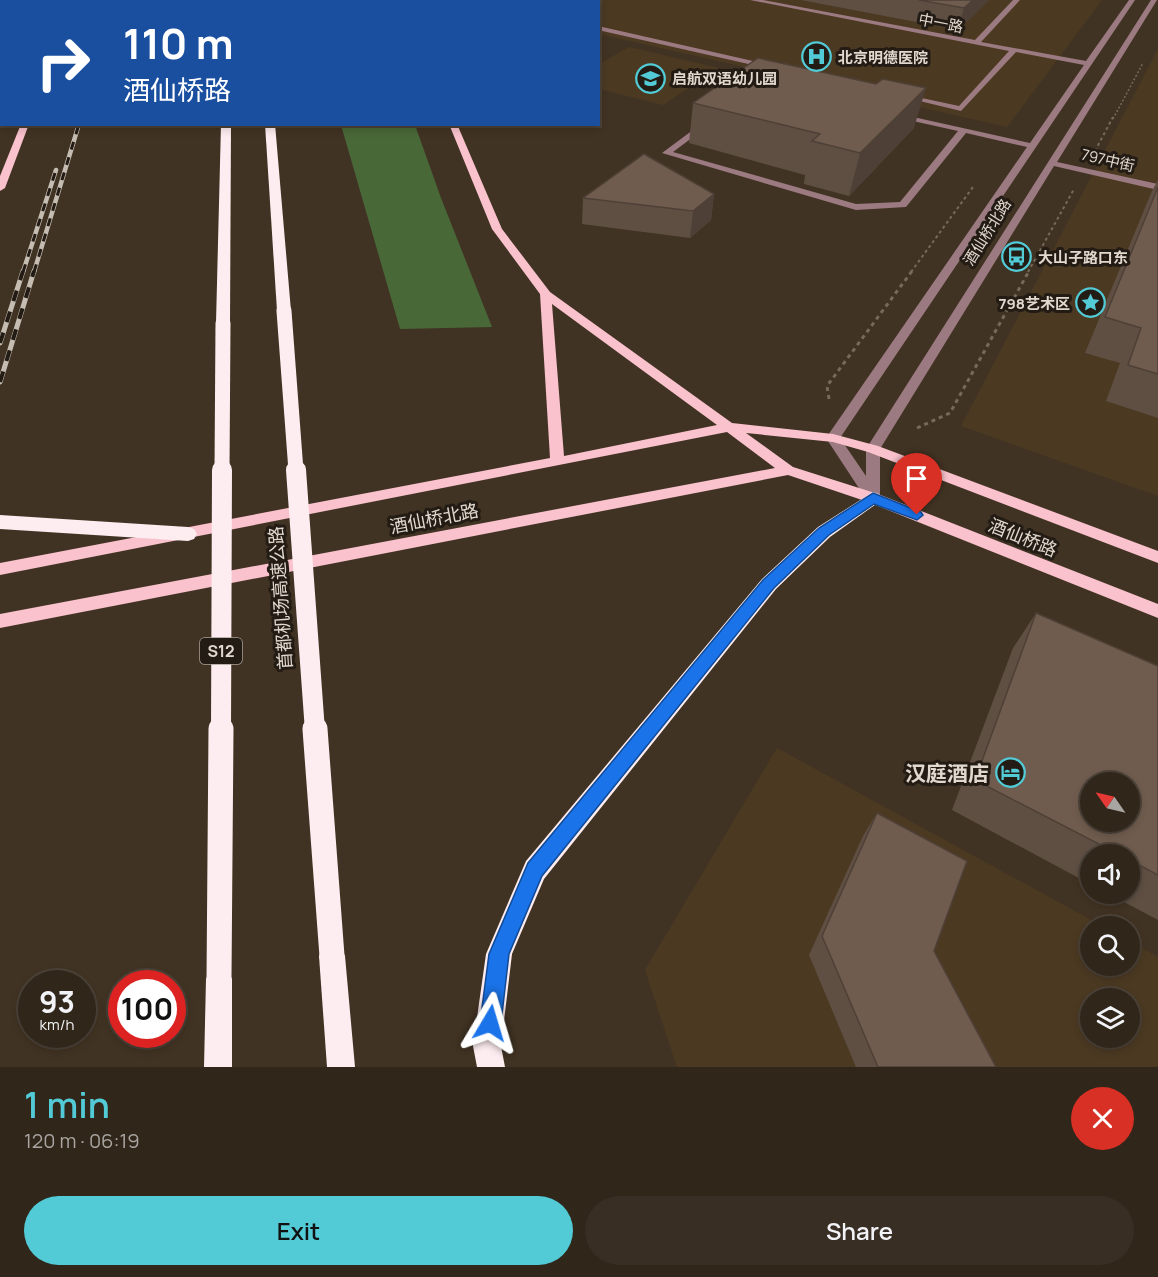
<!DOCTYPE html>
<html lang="en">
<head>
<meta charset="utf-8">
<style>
  :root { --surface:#31261a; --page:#392e23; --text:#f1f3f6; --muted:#a8a5a2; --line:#4c4339; --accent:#52cbd7 }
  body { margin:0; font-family:Manrope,"Noto Sans SC",sans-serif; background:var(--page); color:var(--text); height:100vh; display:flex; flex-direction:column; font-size:22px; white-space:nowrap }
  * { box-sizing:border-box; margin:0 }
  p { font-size:20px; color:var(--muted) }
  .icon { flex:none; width:33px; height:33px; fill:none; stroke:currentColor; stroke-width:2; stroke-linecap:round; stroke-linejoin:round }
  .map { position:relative; height:1067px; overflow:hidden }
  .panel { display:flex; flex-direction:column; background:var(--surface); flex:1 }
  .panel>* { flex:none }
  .banner { position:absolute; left:0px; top:0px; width:600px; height:126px; box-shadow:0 3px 9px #0003,0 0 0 2px var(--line); background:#1a4fa0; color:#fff; overflow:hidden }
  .needle { width:39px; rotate:304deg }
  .buttons { position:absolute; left:1080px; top:772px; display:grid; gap:12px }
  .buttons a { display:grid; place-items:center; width:60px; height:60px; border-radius:50%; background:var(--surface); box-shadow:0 3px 9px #0003,0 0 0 2px var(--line); font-size:30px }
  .speed { position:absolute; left:18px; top:970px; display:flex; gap:12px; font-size:30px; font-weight:700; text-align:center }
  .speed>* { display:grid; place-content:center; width:78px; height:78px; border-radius:50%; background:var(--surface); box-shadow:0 3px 9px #0003,0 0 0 2px var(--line); line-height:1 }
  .speed small { font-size:15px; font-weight:400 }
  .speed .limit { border:9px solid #d22; background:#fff; color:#111 }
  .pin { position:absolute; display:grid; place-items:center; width:51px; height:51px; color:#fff; margin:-62px -26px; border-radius:50% 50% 50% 0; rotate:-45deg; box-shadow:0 0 6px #0007 }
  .pin .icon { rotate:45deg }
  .me { position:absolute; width:66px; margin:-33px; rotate:7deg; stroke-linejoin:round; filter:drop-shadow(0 0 4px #0008) }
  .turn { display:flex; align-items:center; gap:21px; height:126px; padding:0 24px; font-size:27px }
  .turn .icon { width:78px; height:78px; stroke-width:2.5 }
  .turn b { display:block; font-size:42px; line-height:51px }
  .round { display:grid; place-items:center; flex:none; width:63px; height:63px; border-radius:32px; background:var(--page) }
  .head { display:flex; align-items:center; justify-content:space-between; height:102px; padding:0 24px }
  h1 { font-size:36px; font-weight:600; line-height:45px; color:var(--accent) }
  .primary-button { display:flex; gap:12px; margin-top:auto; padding:12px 24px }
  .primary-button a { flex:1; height:69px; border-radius:36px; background:var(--accent); color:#111; font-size:24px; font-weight:600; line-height:69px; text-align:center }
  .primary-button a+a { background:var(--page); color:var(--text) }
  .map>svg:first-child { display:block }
  .built { fill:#4b3922; fill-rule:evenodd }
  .green { fill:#496838 }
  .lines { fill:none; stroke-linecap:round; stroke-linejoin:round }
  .path-far2 { stroke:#766a5c; stroke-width:1.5; stroke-dasharray:2 2; stroke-linecap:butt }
  .path-far1 { stroke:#766a5c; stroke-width:2; stroke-dasharray:3 3; stroke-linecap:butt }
  .path { stroke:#766a5c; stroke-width:3; stroke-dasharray:4 4; stroke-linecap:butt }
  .minor { fill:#9c7a81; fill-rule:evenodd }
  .major { fill:#f9c2cd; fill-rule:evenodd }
  .highway { fill:#feedf0; fill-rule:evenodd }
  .rail-far1-casing { stroke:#c6bdb2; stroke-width:4.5 }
  .rail-casing { stroke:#c6bdb2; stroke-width:5 }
  .rail-far1 { stroke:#231c15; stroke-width:3; stroke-dasharray:8; stroke-linecap:butt }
  .rail { stroke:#231c15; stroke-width:4; stroke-dasharray:11; stroke-linecap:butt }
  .highway-bridge-far2 { stroke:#feedf0; stroke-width:15 }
  .highway-bridge-far1 { stroke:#feedf0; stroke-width:20 }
  .highway-bridge { stroke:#feedf0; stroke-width:25 }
  .wall { fill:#5f4f43 }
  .shaded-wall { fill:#4e4037 }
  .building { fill:#6f5c4e; stroke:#4e4037; stroke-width:1.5; fill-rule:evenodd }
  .route { fill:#1a73e8; stroke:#114b97; stroke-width:1.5 }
  .labels { text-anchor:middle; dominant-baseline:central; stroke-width:6; stroke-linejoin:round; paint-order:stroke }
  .far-street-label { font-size:15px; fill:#e1d8ce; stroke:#231c15 }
  .far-poi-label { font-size:15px; font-weight:bold; fill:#e1d8ce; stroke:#231c15; text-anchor:start }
  .shield { fill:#231c15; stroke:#a8a096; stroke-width:1.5 }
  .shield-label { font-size:16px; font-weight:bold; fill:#e1d8ce }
  .street-label { font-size:18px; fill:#e1d8ce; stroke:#231c15 }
  .near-poi-label { font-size:21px; font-weight:bold; fill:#e1d8ce; stroke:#231c15; text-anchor:end }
</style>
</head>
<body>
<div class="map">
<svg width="1158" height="1067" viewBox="0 0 1158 1067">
  <rect width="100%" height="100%" fill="#413323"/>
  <!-- built -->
  <g class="built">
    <path d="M447 0H1102L1007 127 599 34 598 2Z"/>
    <path d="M629 47 719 68 663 105 599 89V64Z"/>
    <path d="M1158 49V496L961 426Z"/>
    <path d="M777 748 1104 927H1090V966H1130V941L1158 957V1067H677L645 970ZM1090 999H1130V1038H1090Z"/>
  </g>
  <!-- green -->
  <path class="green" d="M341 125H415L441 198 492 327 400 329Z"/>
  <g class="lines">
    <!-- path-far2 -->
    <path class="path-far2" d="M1113 119 1143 63"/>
    <!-- path-far1 -->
    <g class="path-far1">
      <path d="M1095 151 1113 117"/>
      <path d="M911 272 973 187"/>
      <path d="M1028 272 1074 189"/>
    </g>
    <!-- path -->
    <g class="path">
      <path d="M829 399 827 386 912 271"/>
      <path d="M917 428 950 413 1029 271"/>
    </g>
    <!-- minor -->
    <g class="minor">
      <path d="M468 0 481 2H469Z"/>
      <path d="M500 0H507L498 2Z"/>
      <path d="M750 0H763L975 40 1013 0H1020L981 42 1086 61 1129 0H1135L840 438 866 476V449L1151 0H1157L1057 162 1158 184V190L1054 166 880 449V498L873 503 868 502 826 438 1027 147 966 133 906 207 856 210 662 153 705 121 708 122V126L673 152 856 204 900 202 958 131 895 117V113L1030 143 1084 65 1016 52 961 111 899 96 903 94 959 106 1009 51Z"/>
      <path d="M598 26 771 65 775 67 771 69 598 30Z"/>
    </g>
    <!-- major -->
    <g class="major">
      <path d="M72 0H78L71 2Z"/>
      <path d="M398 0H404L405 2H399Z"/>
      <path d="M2 1 4 2H2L0 7V2Z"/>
      <path d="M21 124H29L5 188 0 191V176Z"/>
      <path d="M449 124H457L502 229 550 292 732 423 833 434 878 446 1158 551V563L868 452 833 442 746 433 793 467 878 494 1158 604V618L868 502 788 475 0 628V614L775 468 727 432 0 575V563L550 458 540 294 492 229ZM552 304 717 425 564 456Z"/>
    </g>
    <!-- highway -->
    <g class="highway">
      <path d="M14 0H22L13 2Z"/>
      <rect x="47" y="0" width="8" height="2"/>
      <path d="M215 0H223L224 2H216Z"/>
      <rect x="257" y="0" width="8" height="2"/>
      <rect x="290" y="0" width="8" height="2"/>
      <path d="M0 29H2L0 36Z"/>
      <path d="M2 103V113H0V104Z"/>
      <path d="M221 124H231L230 323 223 327 216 323Z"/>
      <path d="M265 124H275L291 311 284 315 277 311Z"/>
      <path d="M873 492 879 494 882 498 879 502 830 537 776 589 544 879 512 954 501 1046 505 1067H477L473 1046 486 954 526 861 762 579 818 527Z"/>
      <path d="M0 515 188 527 194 529 197 534 194 539 188 541 0 529Z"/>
      <path d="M332 943 341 947 345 956 355 1067H327L319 956 323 947Z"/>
      <path d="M219 966 228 970 232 979V1067H204L206 979 210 970Z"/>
    </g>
    <defs>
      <g id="rail-far1">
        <path d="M23 272 56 170"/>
        <path d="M34 272 79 124"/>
      </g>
      <g id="rail">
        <path d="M0 343 23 271"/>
        <path d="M0 382 34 271"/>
      </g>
    </defs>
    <!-- rail-far1 casing -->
    <use href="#rail-far1" class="rail-far1-casing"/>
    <!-- rail casing -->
    <use href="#rail" class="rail-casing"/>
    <!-- rail-far1 -->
    <use href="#rail-far1" class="rail-far1"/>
    <!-- rail -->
    <use href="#rail" class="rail"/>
    <!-- highway-bridge-far2 -->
    <g class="highway-bridge-far2">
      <path d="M284 311 296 471"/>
      <path d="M222 471 223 323"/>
    </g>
    <!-- highway-bridge-far1 -->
    <g class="highway-bridge-far1">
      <path d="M296 470 315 731"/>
      <path d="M221 731 222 470"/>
    </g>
    <!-- highway-bridge -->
    <g class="highway-bridge">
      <path d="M315 729 332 956"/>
      <path d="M219 979 221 729"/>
    </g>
  </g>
  <!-- wall -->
  <g class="wall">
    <path d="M509 0H602L598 2H510Z"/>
    <path d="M801 0H989L958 30Z"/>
    <path d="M693 103 914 128 849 196 804 184 805 175 689 143Z"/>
    <path d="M1158 180V418L1106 401 1120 363 1085 353 1152 191Z"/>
    <path d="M714 194 711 220 690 238 582 224 583 198Z"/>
    <path d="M1036 613 1158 666V920L1109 894H1130V855H1090V884L952 810 1013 648Z"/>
    <path d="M877 813 934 951 996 1067H856L809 955 863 836Z"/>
  </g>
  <!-- shaded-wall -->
  <g class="shaded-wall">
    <path d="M565 0H602L598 2H565Z"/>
    <path d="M973 0H989L958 30 964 8Z"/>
    <path d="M926 88 914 128 849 196 860 153Z"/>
    <path d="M714 194 711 220 690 238 693 211Z"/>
  </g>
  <!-- building -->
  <g class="building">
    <path d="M919 0H973L964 8Z"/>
    <path d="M758 58 876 84 883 79 926 88 860 153 812 141 820 134 693 103Z"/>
    <path d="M644 154 714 194 693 211 583 198Z"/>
    <path d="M1158 187V374L1128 365 1141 328 1105 317Z"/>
    <path d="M1036 613 1158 666V875L1130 860V855H1120L975 780ZM1090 783H1130V822H1090Z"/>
    <path d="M877 813 967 861 934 951 996 1067H878L822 936Z"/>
  </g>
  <!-- route -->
  <path class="route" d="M873 493 921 512 923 515 917 520 874 504 829 535 774 588 542 876 509 954 501 1023 498 1031 490 1034 483 1031 480 1023 489 954 528 863 763 580 819 528Z"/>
  <!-- icons -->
  <defs>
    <symbol id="hospital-ring" viewBox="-11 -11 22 22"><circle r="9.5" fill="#231c15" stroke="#52cbd7" stroke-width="1.5"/><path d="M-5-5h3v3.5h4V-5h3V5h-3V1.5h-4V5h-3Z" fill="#52cbd7"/></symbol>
    <symbol id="school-ring" viewBox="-11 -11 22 22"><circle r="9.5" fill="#231c15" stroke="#52cbd7" stroke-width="1.5"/><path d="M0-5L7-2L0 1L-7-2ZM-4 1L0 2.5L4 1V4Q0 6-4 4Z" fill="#52cbd7"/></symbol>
    <symbol id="bus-ring" viewBox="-11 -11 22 22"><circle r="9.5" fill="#231c15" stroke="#52cbd7" stroke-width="1.5"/><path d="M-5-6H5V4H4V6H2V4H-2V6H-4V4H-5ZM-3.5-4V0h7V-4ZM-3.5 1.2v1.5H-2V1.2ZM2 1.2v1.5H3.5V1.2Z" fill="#52cbd7"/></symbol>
    <symbol id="sight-ring" viewBox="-11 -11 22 22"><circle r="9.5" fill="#231c15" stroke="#52cbd7" stroke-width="1.5"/><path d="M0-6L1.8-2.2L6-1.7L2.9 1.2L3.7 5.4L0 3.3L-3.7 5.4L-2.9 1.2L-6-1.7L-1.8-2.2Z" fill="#52cbd7"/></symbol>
    <symbol id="hotel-ring" viewBox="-11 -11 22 22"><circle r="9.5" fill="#231c15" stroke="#52cbd7" stroke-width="1.5"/><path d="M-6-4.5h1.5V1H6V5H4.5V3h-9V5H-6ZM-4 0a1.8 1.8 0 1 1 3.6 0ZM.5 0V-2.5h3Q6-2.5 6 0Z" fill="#52cbd7"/></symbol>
  </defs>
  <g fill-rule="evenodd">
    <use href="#hospital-ring" x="800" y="40" width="33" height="33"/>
    <use href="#school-ring" x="634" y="62" width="33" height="33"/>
    <use href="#bus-ring" x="1000" y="240" width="33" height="33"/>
    <use href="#sight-ring" x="1074" y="286" width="33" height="33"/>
    <use href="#hotel-ring" x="994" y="756" width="33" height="33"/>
  </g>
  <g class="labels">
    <!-- far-street labels -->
    <g class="far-street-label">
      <text transform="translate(941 23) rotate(11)">中一路</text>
      <text transform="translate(1108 160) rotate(13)">797中街</text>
      <text transform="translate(987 232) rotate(-58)">酒仙桥北路</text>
    </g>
    <!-- far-poi labels -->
    <g class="far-poi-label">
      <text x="838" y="57">北京明德医院</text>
      <text x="672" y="78">启航双语幼儿园</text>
      <text x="1038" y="257">大山子路口东</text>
      <text x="1070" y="303" text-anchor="end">798艺术区</text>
    </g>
    <!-- shield labels -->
    <rect class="shield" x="200" y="638" width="42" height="26" rx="4.5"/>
    <g class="shield-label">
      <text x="221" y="651">S12</text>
    </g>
    <!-- street labels -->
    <g class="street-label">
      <text transform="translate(434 518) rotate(-11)">酒仙桥北路</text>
      <text transform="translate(1023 537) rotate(22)">酒仙桥路</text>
      <text transform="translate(280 598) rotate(-94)">首都机场高速公路</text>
    </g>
    <!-- near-poi labels -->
    <g class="near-poi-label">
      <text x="989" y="773">汉庭酒店</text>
    </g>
  </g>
</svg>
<div class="buttons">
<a><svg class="needle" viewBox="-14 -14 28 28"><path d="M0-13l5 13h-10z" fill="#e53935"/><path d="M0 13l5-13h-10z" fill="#a8a5a2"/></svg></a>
<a><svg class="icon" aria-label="sound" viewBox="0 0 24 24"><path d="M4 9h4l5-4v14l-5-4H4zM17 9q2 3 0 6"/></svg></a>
<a><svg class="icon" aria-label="search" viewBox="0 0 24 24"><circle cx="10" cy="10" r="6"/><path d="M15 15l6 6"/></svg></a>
<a><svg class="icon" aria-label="layers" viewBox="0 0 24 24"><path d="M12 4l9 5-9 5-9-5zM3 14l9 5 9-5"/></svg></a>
</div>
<div class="speed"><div>93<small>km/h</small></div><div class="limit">100</div></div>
<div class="pin" style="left:917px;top:515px;background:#d93025"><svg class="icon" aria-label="arrive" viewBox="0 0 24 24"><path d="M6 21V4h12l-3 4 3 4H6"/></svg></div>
<svg class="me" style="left:490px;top:1023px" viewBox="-20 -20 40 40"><path d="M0-17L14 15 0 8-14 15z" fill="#1a73e8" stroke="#fff" stroke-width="4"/></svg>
<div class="banner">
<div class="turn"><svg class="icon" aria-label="right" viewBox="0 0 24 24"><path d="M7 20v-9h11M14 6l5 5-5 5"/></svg><div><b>110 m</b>酒仙桥路</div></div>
</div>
</div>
<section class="panel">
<div class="head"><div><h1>1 min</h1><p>120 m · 06:19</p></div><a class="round" style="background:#d93025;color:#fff"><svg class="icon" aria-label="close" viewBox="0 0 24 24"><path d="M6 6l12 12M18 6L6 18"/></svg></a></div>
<div class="primary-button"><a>Exit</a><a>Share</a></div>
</section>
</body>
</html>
